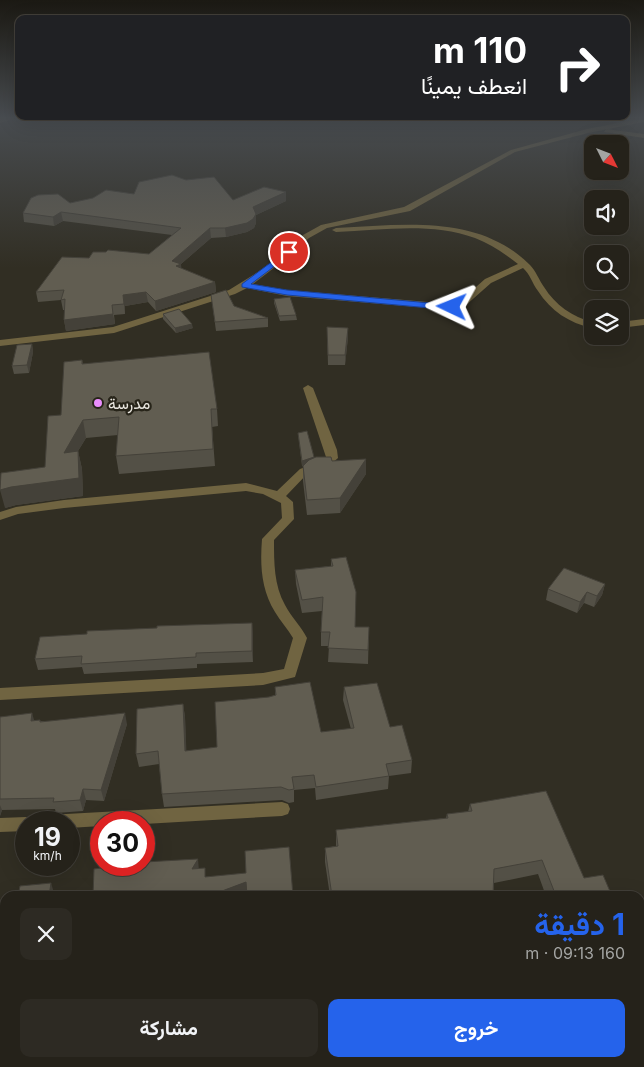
<!DOCTYPE html>
<html lang="ar">
<head>
<meta charset="utf-8">
<style>
  :root { --surface:#25221a; --page:#2d2a23; --text:#f1f3f6; --muted:#a3a4a2; --line:#423f39; --accent:#2563eb }
  body { margin:0; font-family:Inter,Vazirmatn,sans-serif; background:var(--page); color:var(--text); direction:rtl; height:100vh; display:flex; flex-direction:column; font-size:19px; white-space:nowrap }
  * { box-sizing:border-box; margin:0 }
  p { font-size:16px; color:var(--muted) }
  .icon { flex:none; width:28px; height:28px; fill:none; stroke:currentColor; stroke-width:2; stroke-linecap:round; stroke-linejoin:round }
  .map { position:relative; flex:1; overflow:hidden; direction:ltr }
  .panel { position:absolute; left:0px; top:891px; width:645px; height:176px; display:flex; flex-direction:column; background:var(--surface); border-radius:15px 15px 0 0; box-shadow:0 5px 20px #0002,0 0 0 1px var(--line); direction:rtl }
  .panel>* { flex:none }
  .banner { position:absolute; left:15px; top:15px; width:615px; height:105px; border-radius:10px; box-shadow:0 5px 20px #0002,0 0 0 1px var(--line); direction:rtl; background:#202124; color:#fff; overflow:hidden }
  .needle { width:32px; rotate:132deg }
  .tools { position:absolute; left:584px; top:135px; display:grid; gap:10px }
  .tools a { display:grid; place-items:center; width:45px; height:45px; border-radius:10px; background:var(--surface); box-shadow:0 5px 20px #0002,0 0 0 1px var(--line); font-size:25px }
  .speed { position:absolute; left:15px; top:811px; display:flex; gap:10px; font-size:25px; font-weight:700; text-align:center }
  .speed>* { display:grid; place-content:center; width:65px; height:65px; border-radius:50%; background:var(--surface); box-shadow:0 5px 20px #0002,0 0 0 1px var(--line); line-height:1 }
  .speed small { font-size:12px; font-weight:400 }
  .speed .limit { border:8px solid #d22; background:#fff; color:#111 }
  .pin { position:absolute; display:grid; place-items:center; width:42px; height:42px; color:#fff; margin:-21px; border:2px solid #fff; border-radius:50%; box-shadow:0 1px 5px #0007 }
  .me { position:absolute; width:55px; margin:-28px; rotate:272deg; stroke-linejoin:round; filter:drop-shadow(0 0 4px #0008) }
  .turn { display:flex; align-items:center; gap:18px; height:105px; padding:0 20px; font-size:22px }
  .turn .icon { width:65px; height:65px; stroke-width:2.5 }
  .turn b { display:block; font-size:35px; line-height:42px }
  .round { display:grid; place-items:center; flex:none; width:52px; height:52px; border-radius:10px; background:var(--page) }
  .summary { display:flex; align-items:center; justify-content:space-between; height:85px; padding:0 20px }
  h1 { font-size:30px; font-weight:700; line-height:38px; color:var(--accent) }
  .cta { display:flex; gap:10px; margin-top:auto; padding:10px 20px }
  .cta a { flex:1; height:58px; border-radius:10px; background:var(--accent); color:#fff; font-size:20px; font-weight:700; line-height:58px; text-align:center }
  .cta a+a { background:var(--page); color:var(--text) }
  .map>svg:first-child { display:block }
  .lines { fill:none; stroke-linecap:round; stroke-linejoin:round }
  .street { fill:#706441; fill-rule:evenodd }
  .wall { fill:#535046 }
  .shaded-wall { fill:#444139 }
  .building { fill:#615d51; stroke:#444139 }
  .route { fill:#2563eb; stroke:#184099 }
  .poi-dot { fill:#ea8dfd; stroke:#272419; stroke-width:2 }
  .labels { text-anchor:middle; dominant-baseline:central; stroke-width:4.5; stroke-linejoin:round; paint-order:stroke }
  .poi-label { font-size:16px; fill:#e9e6df; stroke:#272419; text-anchor:start }
</style>
</head>
<body>
<div class="map">
<svg width="644" height="1067" viewBox="0 0 644 1067">
  <rect width="100%" height="100%" fill="#312e23"/>
  <g class="lines">
    <!-- street -->
    <g class="street">
      <path d="M14 118 13 119 0 123V119Z"/>
      <path d="M644 118V122L588 133 515 152 410 211 327 228 309 238 279 264 253 284 287 290 452 304 459 302 485 279 518 264C505 254 491 244 475 238 431 222 382 230 336 232L332 230 336 228C402 225 478 213 530 265 536 271 539 280 544 287 555 305 573 317 592 322V328C569 323 551 311 538 291 532 283 530 274 523 268L491 283 465 306 452 310 287 296 247 288 235 294 114 333 0 346V340L113 327 229 290 266 267 303 235 321 225 404 207 511 150 587 129Z"/>
      <path d="M606 129 644 134V138L604 132Z"/>
      <path d="M644 319V325L620 328V322Z"/>
      <path d="M308 385 313 388 337 450 338 458 330 465 308 473 286 496 293 502 294 519 274 540C274 563 274 585 285 605 291 617 301 626 307 638L295 677 263 685 0 700V688L263 673 284 669 293 638C288 629 280 621 275 612 261 589 260 565 262 539L282 518 281 503 263 494 246 491 64 508 18 514 0 520V512L16 507 64 500 246 483 277 491 300 469 322 461 326 457 303 388Z"/>
      <path d="M282 802 288 804 290 809 288 814 282 816 144 824V822H101V826L69 828V822H39L42 817 48 815Z"/>
      <path d="M26 817 32 819 34 822H26V831L0 832V818Z"/>
      <rect x="640" y="950" width="4" height="20"/>
      <path d="M5 1058V1062H63L61 1067H0L3 1060Z"/>
      <rect x="84" y="1062" width="22" height="5"/>
      <rect x="304" y="1062" width="22" height="5"/>
      <path d="M547 1062H568L569 1067H547Z"/>
    </g>
  </g>
  <!-- wall -->
  <g class="wall">
    <path d="M134 194 233 200 286 201 256 215V223L254 228 247 232 226 237 211 238 181 264V268L215 282 216 292 156 311 148 302 125 306V314L114 315 115 324 66 331 64 320 65 310H63L61 300 38 302 36 292 89 258 149 254 172 235 63 221 54 226 24 222 23 213 70 203Z"/>
    <path d="M211 295 234 306 268 318V327L216 331Z"/>
    <path d="M274 299 296 315 297 320 280 321 274 303Z"/>
    <path d="M163 314 193 328 176 333 163 319Z"/>
    <path d="M327 327 348 337 345 365H328Z"/>
    <path d="M32 344 33 352 29 373 14 374 12 366Z"/>
    <path d="M82 360 83 364 217 409 218 426 212 427 215 466 119 474 116 456 118 435 86 438 78 451 82 469 83 496 16 505 5 508 45 467 61 415Z"/>
    <path d="M298 433 314 458 332 461 366 459V474L340 513 307 515 303 481V466H302Z"/>
    <path d="M331 559 355 627H369L368 664 328 662 329 646H321V632L322 611 302 613 296 584 295 570 331 566Z"/>
    <path d="M605 584 602 595 594 607 584 603 577 613 546 600 548 589Z"/>
    <path d="M252 623 253 662 197 664V668L84 674 82 667 38 670 35 659Z"/>
    <path d="M275 687 321 732 351 729 343 700 344 687 390 727 412 760 411 773 389 776 388 789 316 800 315 788 294 790V802L289 803 282 800 164 807 162 794 159 764 139 767 136 754 183 704 185 717 186 751 217 747 269 697 275 695Z"/>
    <path d="M0 717 41 721 127 724 104 801 86 800 83 811 56 813 55 809 2 810 0 816Z"/>
    <path d="M470 804 584 878 612 896H546L538 874 494 883 493 896H330L325 862V848L336 846V830L446 818 447 814 468 812Z"/>
    <rect x="0" y="903" width="5" height="130"/>
    <path d="M640 909 644 918V935L642 941H640Z"/>
    <path d="M640 1033 644 1044 640 1051Z"/>
    <path d="M361 1062H531L532 1067H361Z"/>
  </g>
  <!-- shaded-wall -->
  <g class="shaded-wall">
    <path d="M286 192V201L256 215V223L254 228 247 232 226 237 225 228 253 207Z"/>
    <path d="M61 212 63 221 54 226 53 217Z"/>
    <path d="M210 228 211 238 181 264 182 274 172 261Z"/>
    <path d="M215 282 216 292 156 311 155 301Z"/>
    <path d="M146 292 148 302 125 306V314L123 295Z"/>
    <path d="M113 314 115 324 66 331 64 320Z"/>
    <path d="M192 324 193 328 176 333 175 328Z"/>
    <path d="M348 328V337L345 365V355Z"/>
    <path d="M32 344 33 352 29 373 27 365Z"/>
    <path d="M83 420 86 438 78 451 82 469 83 496 16 505 5 508 0 490 11 487 79 478 64 453Z"/>
    <path d="M314 457V462L302 466V461Z"/>
    <path d="M366 459V474L340 513V498Z"/>
    <path d="M605 584 602 595 594 607 597 596Z"/>
    <path d="M587 592 584 603 577 613 580 602Z"/>
    <path d="M252 623 253 634V662L252 651Z"/>
    <path d="M183 704 185 717 187 764 185 751Z"/>
    <path d="M32 713 35 723 31 721Z"/>
    <path d="M125 713 127 724 104 801 101 790Z"/>
    <path d="M83 789 86 800 83 811 80 800Z"/>
    <path d="M0 805 2 810 0 816Z"/>
    <path d="M198 859 199 871 192 869Z"/>
    <path d="M246 882 247 895 243 896H214V894Z"/>
    <path d="M51 883 55 896H49Z"/>
  </g>
  <!-- building -->
  <g class="building">
    <path d="M172 175 186 180 214 177 233 200 264 187 286 192 253 207 256 214 253 219 247 223 225 228H210L172 261 181 264 176 266 215 282 155 301 146 292 123 295 124 304 112 305 113 314 64 320 65 299 61 300 64 290 36 292 62 257 89 258 93 252H106L108 250 149 254 181 228 61 212 53 217 23 213 31 198 38 195 58 194 70 203 93 198 106 190 134 194 139 182Z"/>
    <path d="M226 290 234 306 268 318 215 322 211 295Z"/>
    <path d="M290 297 296 315 279 316 274 299Z"/>
    <path d="M179 309 192 324 175 328 163 314Z"/>
    <path d="M327 327 348 328 345 355H328Z"/>
    <path d="M32 344 27 365 12 366 17 345Z"/>
    <path d="M209 352 217 409H211L213 449 116 456 119 417 83 420 64 453 78 451 79 478 11 487 0 490 1 473 45 467 48 416 61 415 64 362 82 360V364Z"/>
    <path d="M307 431 314 457 302 461 298 433Z"/>
    <path d="M316 457H331L332 461 366 459 340 498 307 500 303 466 309 460Z"/>
    <path d="M346 557 356 592 355 627H369L368 650 328 648 330 632H321L323 597 302 600 295 570 333 566 331 559Z"/>
    <path d="M564 568 605 584 597 596 587 592 580 602 548 589Z"/>
    <path d="M252 623V651L196 653V657L81 664 82 656 35 659 40 637 87 634V631L157 628V626Z"/>
    <path d="M310 682 321 732 354 728 344 687 377 683 390 727 402 725 412 760 386 764 389 776 316 787 314 775 292 777 294 789 289 790 281 787 162 794 158 751 136 754 137 709 183 704 185 751 217 747 215 702 269 697 276 695 275 687Z"/>
    <path d="M32 713 31 721 40 720V722L125 713 101 790 83 789 80 800 53 802 54 798 0 799V717Z"/>
    <path d="M546 791 584 878 603 875 612 896H556L542 860 494 869 493 896H332L325 848 338 846 336 830 448 818 447 814 472 811 470 804Z"/>
    <path d="M289 847 293 896H247L246 882 214 894V896H93L94 869 123 865H144V862L198 859 192 869 205 868V877L246 873 245 851Z"/>
    <path d="M51 883 49 896H18L20 886Z"/>
    <path d="M0 903H5V1020L0 1021Z"/>
    <path d="M640 909 644 918V927L640 928Z"/>
    <path d="M640 1033 644 1044H640Z"/>
    <path d="M363 1062H531L532 1067H364Z"/>
  </g>
  <!-- sky -->
  <linearGradient id="sky" x2="0" y2="1"><stop stop-color="#1b1913"/><stop offset="0.44" stop-color="#484c50"/><stop offset="1" stop-color="#484c50" stop-opacity="0"/></linearGradient>
  <rect width="644" height="268" fill="url(#sky)"/>
  <!-- route -->
  <path class="route" d="M289 249 293 252 292 253 251 284 287 290 452 305 456 307 452 310 287 295 242 287V284Z"/>
  <!-- markers -->
  <circle class="poi-dot" cx="98" cy="403" r="5"/>
  <g class="labels">
    <!-- poi labels -->
    <g class="poi-label">
      <text x="108" y="403">مدرسة</text>
    </g>
  </g>
</svg>
<div class="tools">
<a><svg class="needle" viewBox="-14 -14 28 28"><path d="M0-13l5 13h-10z" fill="#e53935"/><path d="M0 13l5-13h-10z" fill="#a3a4a2"/></svg></a>
<a><svg class="icon" aria-label="sound" viewBox="0 0 24 24"><path d="M4 9h4l5-4v14l-5-4H4zM17 9q2 3 0 6"/></svg></a>
<a><svg class="icon" aria-label="search" viewBox="0 0 24 24"><circle cx="10" cy="10" r="6"/><path d="M15 15l6 6"/></svg></a>
<a><svg class="icon" aria-label="layers" viewBox="0 0 24 24"><path d="M12 4l9 5-9 5-9-5zM3 14l9 5 9-5"/></svg></a>
</div>
<div class="speed"><div>19<small>km/h</small></div><div class="limit">30</div></div>
<div class="pin" style="left:289px;top:252px;background:#d93025"><svg class="icon" aria-label="arrive" viewBox="0 0 24 24"><path d="M6 21V4h12l-3 4 3 4H6"/></svg></div>
<svg class="me" style="left:452px;top:307px" viewBox="-20 -20 40 40"><path d="M0-17L14 15 0 8-14 15z" fill="#2563eb" stroke="#fff" stroke-width="4"/></svg>
<div class="banner">
<div class="turn"><svg class="icon" aria-label="right" viewBox="0 0 24 24"><path d="M7 20v-9h11M14 6l5 5-5 5"/></svg><div><b>110 m</b>انعطف يمينًا</div></div>
</div>
<section class="panel">
<div class="summary"><div><h1>1 دقيقة</h1><p>160 m · 09:13</p></div><a class="round"><svg class="icon" aria-label="close" viewBox="0 0 24 24"><path d="M6 6l12 12M18 6L6 18"/></svg></a></div>
<div class="cta"><a>خروج</a><a>مشاركة</a></div>
</section>
</div>
</body>
</html>
